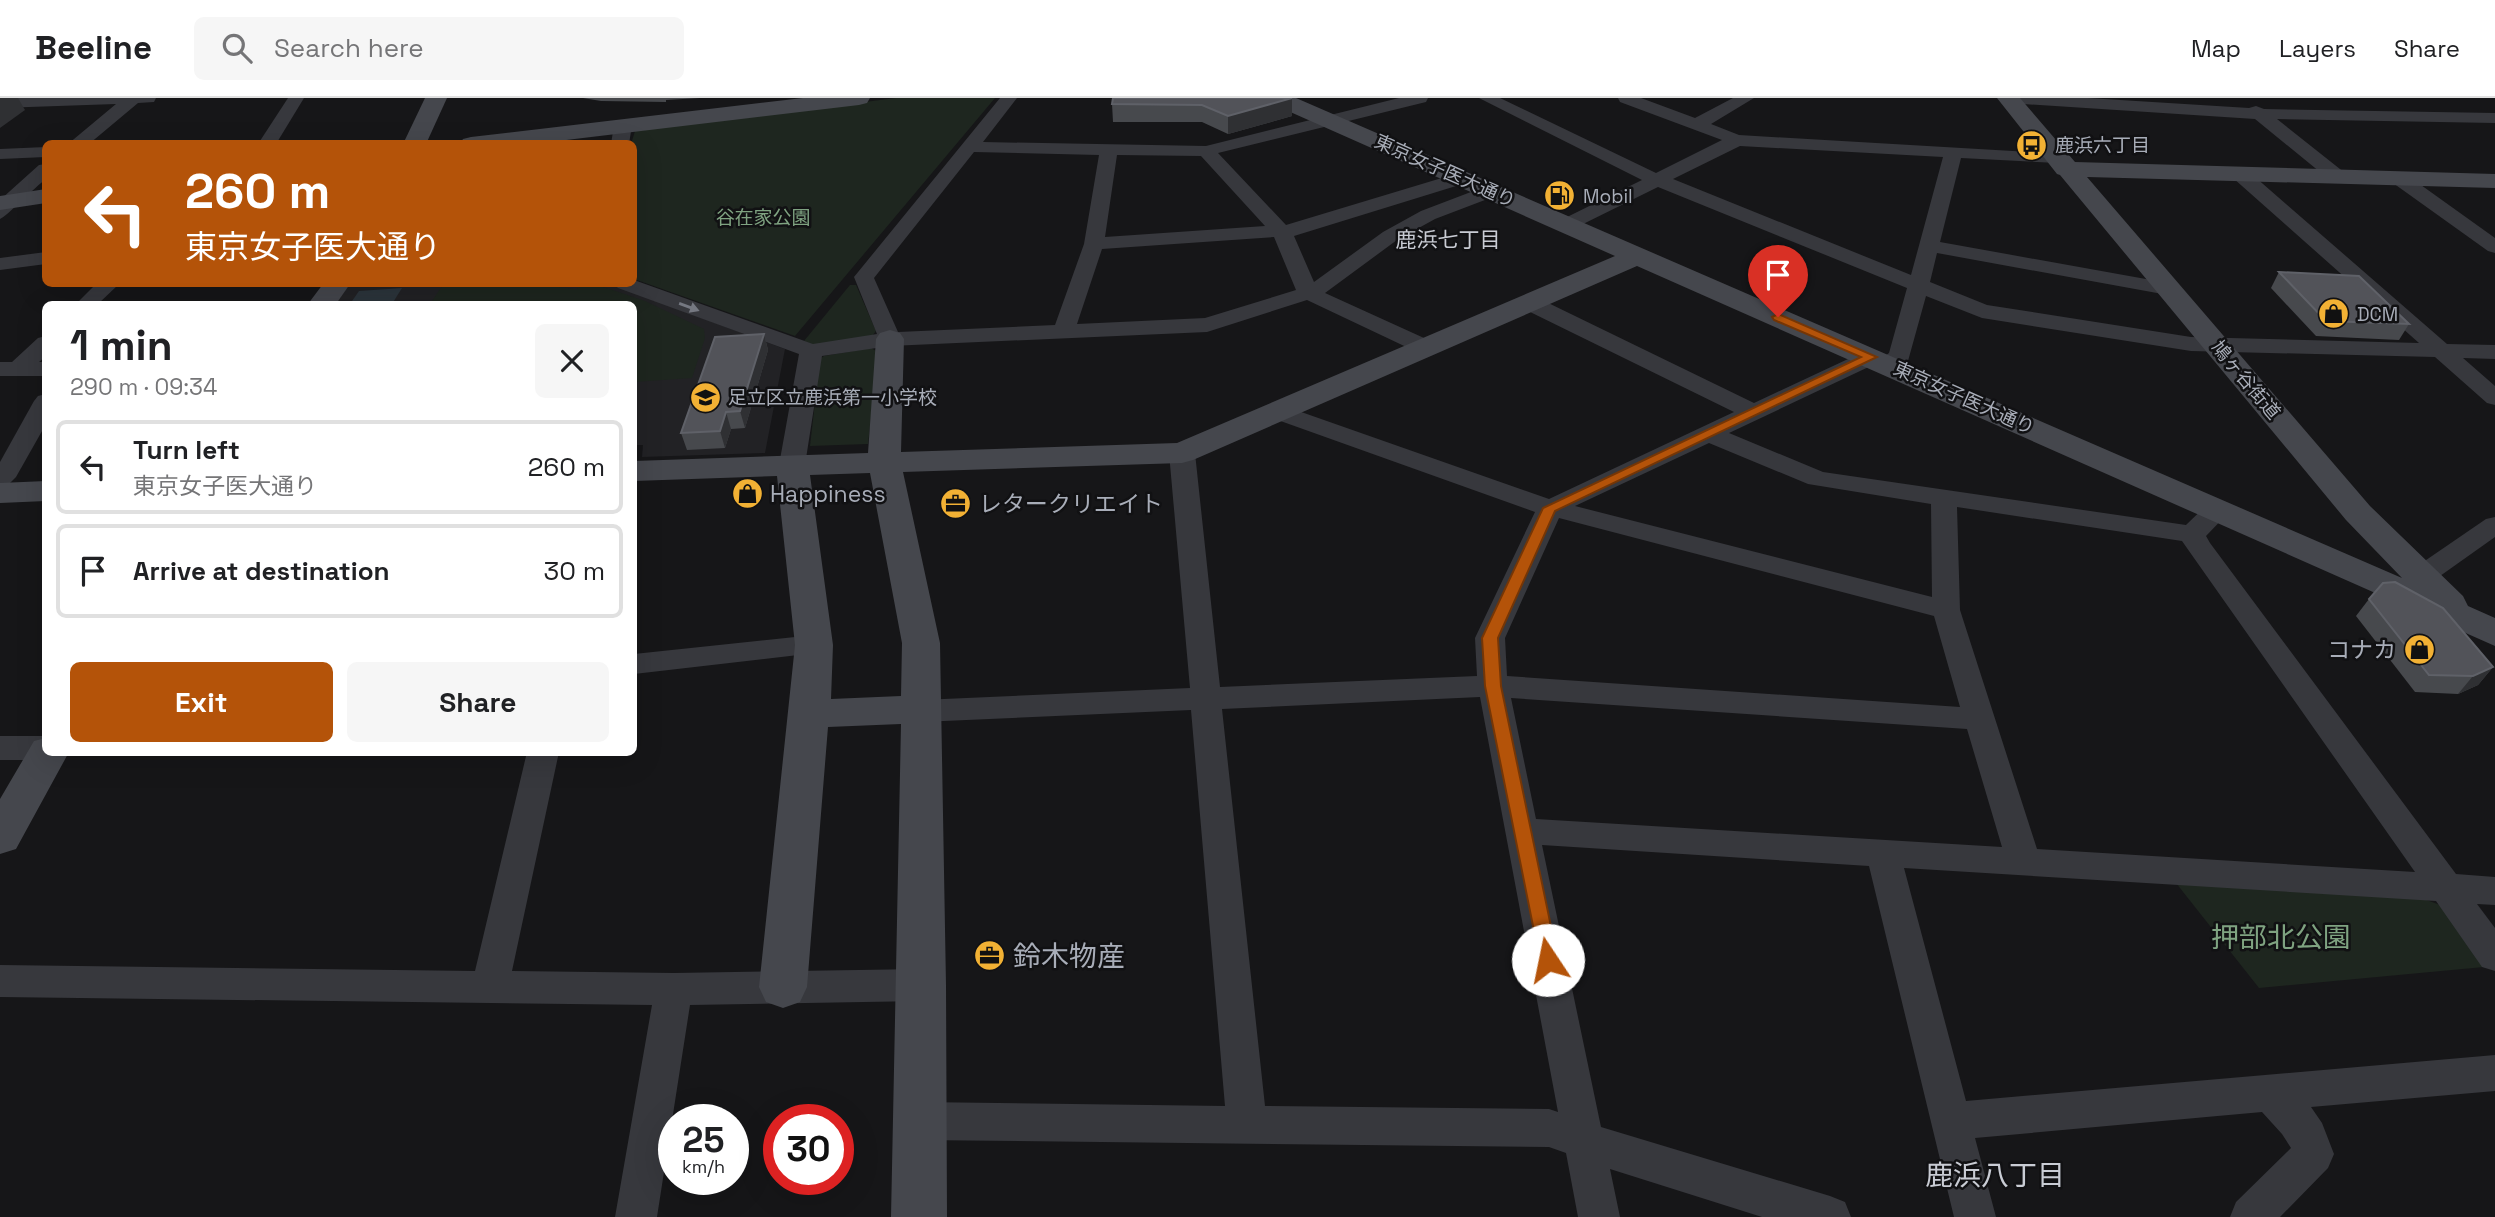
<!DOCTYPE html>
<html lang="en">
<head>
<meta charset="utf-8">
<style>
  :root { --surface:#fff; --page:#f6f6f6; --text:#202124; --muted:#757577; --line:#e0e0e0; --accent:#b45309 }
  body { margin:0; font-family:"Space Grotesk","Noto Sans JP",sans-serif; background:var(--page); color:var(--text); height:100vh; display:flex; flex-direction:column; font-size:26px; white-space:nowrap }
  * { box-sizing:border-box; margin:0 }
  p { font-size:23px; color:var(--muted) }
  .icon { flex:none; width:38px; height:38px; fill:none; stroke:currentColor; stroke-width:2; stroke-linecap:round; stroke-linejoin:round }
  .map { position:relative; flex:1; overflow:hidden }
  .drawer { position:absolute; left:42px; top:203px; width:595px; height:455px; display:flex; flex-direction:column; background:var(--surface); border-radius:10px; box-shadow:0 7px 28px #0002 }
  .drawer>* { flex:none }
  .top-card { position:absolute; left:42px; top:42px; width:595px; height:147px; border-radius:10px; box-shadow:0 7px 28px #0002; background:#b45309; color:#fff; overflow:hidden }
  .speed { position:absolute; left:658px; top:1006px; display:flex; gap:14px; font-size:35px; font-weight:700; text-align:center }
  .speed>* { display:grid; place-content:center; width:91px; height:91px; border-radius:50%; background:var(--surface); box-shadow:0 7px 28px #0002; line-height:1 }
  .speed small { font-size:18px; font-weight:400 }
  .speed .limit { border:10px solid #d22; background:#fff; color:#111 }
  .pin { position:absolute; display:grid; place-items:center; width:60px; height:60px; color:#fff; margin:-72px -30px; border-radius:50% 50% 50% 0; rotate:-45deg; box-shadow:0 0 7px #0007 }
  .pin .icon { rotate:45deg }
  .me { position:absolute; width:77px; margin:-38px; rotate:349deg; stroke-linejoin:round; filter:drop-shadow(0 0 5px #0008) }
  .turn { display:flex; align-items:center; gap:24px; height:147px; padding:0 28px; font-size:32px }
  .turn .icon { width:91px; height:91px; stroke-width:2.5 }
  .turn b { display:block; font-size:49px; line-height:60px }
  .round { display:grid; place-items:center; flex:none; width:74px; height:74px; border-radius:10px; background:var(--page) }
  .summary { display:flex; align-items:center; justify-content:space-between; height:119px; padding:0 28px }
  h1 { font-size:42px; font-weight:600; line-height:52px }
  .button { display:flex; gap:14px; margin-top:auto; padding:14px 28px }
  .button a { flex:1; height:80px; border-radius:10px; background:var(--accent); color:#fff; font-size:28px; font-weight:600; line-height:80px; text-align:center }
  .button a+a { background:var(--page); color:var(--text) }
  ul { padding:0; list-style:none }
  li { display:flex; align-items:center; gap:21px; height:94px; margin:0 14px 10px; padding:0 14px; border:4px solid var(--line); border-radius:10px }
  li div { flex:1 }
  li b { display:block; font-size:26px }
  li em { font-style:normal }
  header { display:flex; align-items:center; gap:42px; box-sizing:border-box; height:98px; padding:0 35px; background:var(--surface); border-bottom:2px solid var(--line) }
  header strong { font-size:33px }
  nav { display:flex; gap:38px; margin-inline-start:auto; font-size:24px }
  .search { width:490px; height:63px; background:var(--page); display:flex; align-items:center; gap:18px; box-sizing:border-box; padding:0 24px; border-radius:10px; color:var(--muted); font-size:26px }
  .map>svg:first-child { display:block }
  .built { fill:#222225 }
  .green { fill:#1e261f }
  .water { fill:#2c353c }
  .lines { fill:none; stroke-linecap:round; stroke-linejoin:round }
  .street { fill:#37383d; fill-rule:evenodd }
  .secondary { fill:#45474d; fill-rule:evenodd }
  .wall { fill:#47494d }
  .shaded-wall { fill:#2f3033 }
  .building { fill:#525359; stroke:#5f6168; stroke-width:2 }
  .oneway { fill:#757881 }
  .route { fill:#b45309; stroke:#753606; stroke-width:2 }
  .labels { text-anchor:middle; dominant-baseline:central; stroke-width:5; stroke-linejoin:round; paint-order:stroke }
  .far-poi-label { font-size:19px; fill:#a8adb8; stroke:#111113; text-anchor:start }
  .far-street-label { font-size:19px; fill:#a8adb8; stroke:#111113 }
  .far-park-label { font-size:19px; fill:#7fa381; stroke:#111113 }
  .far-neighbourhood-label { font-size:21px; fill:#c9ccd4; stroke:#111113 }
  .poi-label { font-size:23px; fill:#a8adb8; stroke:#111113; text-anchor:start }
  .near-park-label { font-size:28px; fill:#7fa381; stroke:#111113 }
  .near-poi-label { font-size:28px; fill:#a8adb8; stroke:#111113; text-anchor:start }
  .near-neighbourhood-label { font-size:28px; fill:#c9ccd4; stroke:#111113 }
</style>
</head>
<body>
<header>
<strong>Beeline</strong>
<div class="search"><svg class="icon" aria-label="search" viewBox="0 0 24 24"><circle cx="10" cy="10" r="6"/><path d="M15 15l6 6"/></svg>Search here</div>
<nav><a>Map</a><a>Layers</a><a>Share</a></nav>
</header>
<div class="map">
<svg width="2495" height="1119" viewBox="0 0 2495 1119">
  <rect width="100%" height="100%" fill="#161618"/>
  <!-- built -->
  <path class="built" d="M349 186H611L785 251 765 355 642 359 643 347H634V206H335Z"/>
  <!-- green -->
  <g class="green">
    <path d="M896 0H995L795 238 634 181V46H631L635 33Z"/>
    <path d="M476 186H534L576 191 584 186H595L645 203 704 231 705 240 692 280 634 284V206H430L442 188Z"/>
    <path d="M850 187H856L876 233 872 238 815 247 804 243Z"/>
    <path d="M871 250 878 254 868 346 810 348 820 261 824 258Z"/>
    <path d="M2176 785 2416 798 2448 810 2484 869 2259 890Z"/>
  </g>
  <!-- water -->
  <path class="water" d="M402 190 392 206H350L359 193Z"/>
  <g class="lines">
    <!-- street -->
    <g class="street">
      <path d="M0 0H156L154 4 138 5 89 46H68L116 6 0 10Z"/>
      <path d="M288 0H304L276 46H258Z"/>
      <path d="M1000 0H1017L983 44 1206 48 1399 0H1428L1426 4 1218 55 1286 127 1455 76 1462 74 1471 80 1469 84 1294 138 1314 184 1383 134 1421 113 1484 89 1491 87 1500 93 1498 97 1435 121 1397 142 1325 195 1435 245 1438 250 1435 255H1419L1307 202 1207 234 890 248 822 258 805 367 801 372 792 375 783 372 779 367 799 256 618 190 614 186H634V182L813 246 877 236 854 179ZM974 54 1099 57 1084 146 1055 227 898 234 874 180ZM1117 57 1201 58 1265 128 1105 139ZM1274 139 1296 192 1205 220 1077 226 1102 151Z"/>
      <path d="M1479 0H1500L1656 75 1722 42 1620 4 1618 0H1641L1695 20 1733 0H1754L1711 26 1739 37 2063 56 2066 60 2057 65 1961 60 1940 144 2168 185 2176 186 2179 191 2176 196 2168 197 1937 155 1930 184 1987 207 2191 239 2419 245 2233 80 2231 76 2240 70 2247 72 2447 246 2495 247V261L2463 260 2495 288V307L2487 305 2435 259 2191 253 1982 220 1926 198 1908 263 1888 273 1880 271 1877 265 1729 335 1823 374 2186 427C2199 415 2208 402 2227 406L2231 412 2206 438 2210 445 2456 776 2495 779V807L2477 806 2495 830V873L2482 869 2436 803 1904 770 1966 1003 2495 957V993L2311 1009 2322 1025 2334 1056 2328 1070 2280 1119H2230L2236 1104 2291 1050 2282 1036 2262 1014 1975 1040 1996 1119H1954L1869 768 1542 747 1601 1029 1830 1098 1845 1104 1851 1119H1762L1610 1071 1620 1119H1578L1566 1055 1549 1049 919 1042 905 1036 899 1023 905 1010 919 1004 1225 1008 1191 612 921 624 910 621 906 613 910 605 921 602 1190 590 1169 355 1173 350 1182 347 1191 350 1195 355 1220 589 1477 578 1475 540 1535 414 1269 319 1266 314 1269 309 1278 307 1287 309 1549 401 1734 314 1522 210 1519 205 1522 200H1538L1754 305 1863 254H1879L1882 260 1889 255 1907 190 1658 89 1575 130H1561L1558 126 1561 122 1642 82ZM1740 48 1943 59 1911 177 1673 81ZM1709 345 1808 386 1931 406 1932 499 1575 408ZM1957 409 2182 443 2415 774 2037 751 1960 512ZM1559 420 1934 518 1960 609 1507 578 1505 540ZM1480 599 1558 1014 1549 1011 1265 1008 1222 611ZM1511 600 1967 631 2002 749 1536 721Z"/>
      <path d="M2000 0H2088L2249 10 2256 8 2264 11 2495 15V25L2277 21 2345 75 2347 79 2345 83H2331L2255 21 2008 5Z"/>
      <path d="M623 22 632 27 629 46H611L614 27Z"/>
      <path d="M46 49V59L0 61V51Z"/>
      <path d="M46 66V81C36 88 6 119 0 121V102L39 67Z"/>
      <path d="M2400 75 2407 77 2495 140V155L2488 153 2393 85 2391 81Z"/>
      <path d="M46 154V166L0 172V160Z"/>
      <path d="M96 186H119L98 206H76Z"/>
      <path d="M46 238V258L39 264H46V278H0V264H12L38 240Z"/>
      <path d="M46 296V326L16 379 9 386 0 389V364L34 303 38 298Z"/>
      <path d="M2495 419V439L2433 483 2423 486 2413 483 2409 477 2413 471 2486 421Z"/>
      <path d="M814 537 824 540 829 547 824 554 634 576V556Z"/>
      <path d="M0 638H46V654H59L57 658 46 662H0Z"/>
      <path d="M527 654H559L512 873 674 875 922 871 935 876 941 887 935 898 922 903 690 907 657 1119H615L652 907 0 899V867L475 873Z"/>
    </g>
    <!-- secondary -->
    <g class="secondary">
      <path d="M425 0H447L426 46H403Z"/>
      <path d="M803 0H870L867 5 859 7 533 46H460L463 41 471 39Z"/>
      <path d="M1267 0H1296L2402 480 2346 422 2060 77 2057 76 1997 0H2020L2075 64 2495 76V90L2087 79 2370 408 2463 498 2468 508 2495 520V548L1637 168 1193 362 1182 365 903 374 940 545 946 887 947 1119H891L901 626 828 629 807 889 800 904 783 910 766 904 759 889 795 547 777 378 634 383V363L868 355 876 241 880 235 890 232 900 235 904 241 901 354 1177 345 1615 158 1270 5ZM870 375 902 545 901 598 831 601 833 547 810 377Z"/>
      <path d="M46 91V105L0 112V98Z"/>
      <path d="M323 186H350L336 206H308Z"/>
      <path d="M46 383V403L0 405V385Z"/>
      <path d="M46 640V654H69L16 751 0 756V701L34 643Z"/>
    </g>
  </g>
  <!-- wall -->
  <g class="wall">
    <path d="M583 0H700L666 2V4L601 3Z"/>
    <path d="M1292 0V18L1228 36 1202 24H1113L1112 6Z"/>
    <path d="M2279 174 2409 226 2399 242 2316 238 2271 190Z"/>
    <path d="M764 236 768 252 745 330 731 331 725 350 687 352 681 335Z"/>
    <path d="M2369 501 2493 569 2478 587 2458 596 2415 594 2356 518Z"/>
  </g>
  <!-- shaded-wall -->
  <g class="shaded-wall">
    <path d="M0 0H18L25 12 0 30Z"/>
    <path d="M1292 0V18L1228 36V18Z"/>
    <path d="M764 236 768 252 745 330 740 313Z"/>
    <path d="M726 314 731 331 725 350 720 333Z"/>
    <path d="M2493 569 2478 587 2458 596 2473 578Z"/>
  </g>
  <!-- building -->
  <g class="building">
    <path d="M1113 0H1292L1228 18 1202 7 1112 6Z"/>
    <path d="M2279 174 2359 178 2409 226 2326 223Z"/>
    <path d="M764 236 740 313 726 314 720 333 681 335 715 239Z"/>
    <path d="M2395 484 2443 510 2493 569 2473 578 2429 577 2369 501 2383 485Z"/>
  </g>
  <!-- one-way arrows -->
  <defs><path id="oneway-solid" d="M-6-.8H1V-3.2L6.5 0L1 3.2V.8H-6Z" transform="scale(1.75)"/></defs>
  <use class="oneway" href="#oneway-solid" transform="translate(689 209) rotate(20)"/>
  <!-- route -->
  <path class="route" d="M1778 216 1877 259 1555 413 1498 540 1501 588 1558 862 1555 868 1548 870 1541 868 1485 588 1482 540 1543 410 1861 259 1774 222 1772 219Z"/>
  <!-- icons -->
  <defs>
    <symbol id="bus-disc" viewBox="-11 -11 22 22"><circle r="9.5" fill="#f2b134" stroke="#111113"/><path d="M-5-6H5V4H4V6H2V4H-2V6H-4V4H-5ZM-3.5-4V0h7V-4ZM-3.5 1.2v1.5H-2V1.2ZM2 1.2v1.5H3.5V1.2Z" fill="#111"/></symbol>
    <symbol id="fuel-disc" viewBox="-11 -11 22 22"><circle r="9.5" fill="#f2b134" stroke="#111113"/><path d="M-5.5-6h7V0h2V4h1.3V-2.5L3-4.5l.8-.8L6-3V5H2.5V1h-1V6h-7ZM-4.2-4.7v3.2H.2V-4.7Z" fill="#111"/></symbol>
    <symbol id="shop-disc" viewBox="-11 -11 22 22"><circle r="9.5" fill="#f2b134" stroke="#111113"/><path d="M-5-2.5h2.3a2.7 3.5 0 0 1 5.4 0H5L5.5 6h-11ZM-1.5-2.5h3a1.5 2.3 0 0 0-3 0Z" fill="#111"/></symbol>
    <symbol id="school-disc" viewBox="-11 -11 22 22"><circle r="9.5" fill="#f2b134" stroke="#111113"/><path d="M0-5L7-2L0 1L-7-2ZM-4 1L0 2.5L4 1V4Q0 6-4 4Z" fill="#111"/></symbol>
    <symbol id="office-disc" viewBox="-11 -11 22 22"><circle r="9.5" fill="#f2b134" stroke="#111113"/><path d="M-6-3h4V-5.5h4V-3h4V5H-6ZM-1-4.5V-3h2v-1.5ZM-6 0V1H6V0Z" fill="#111"/></symbol>
  </defs>
  <g fill-rule="evenodd">
    <use href="#bus-disc" x="2014" y="30" width="35" height="35"/>
    <use href="#fuel-disc" x="1542" y="80" width="35" height="35"/>
    <use href="#shop-disc" x="2316" y="198" width="35" height="35"/>
    <use href="#school-disc" x="688" y="282" width="35" height="35"/>
    <use href="#shop-disc" x="730" y="378" width="35" height="35"/>
    <use href="#office-disc" x="938" y="388" width="35" height="35"/>
    <use href="#shop-disc" x="2402" y="534" width="35" height="35"/>
    <use href="#office-disc" x="972" y="840" width="35" height="35"/>
  </g>
  <g class="labels">
    <!-- far-poi labels -->
    <g class="far-poi-label">
      <text x="2055" y="47">鹿浜六丁目</text>
      <text x="1583" y="98">Mobil</text>
      <text x="2357" y="216">DCM</text>
      <text x="728" y="299">足立区立鹿浜第一小学校</text>
    </g>
    <!-- far-street labels -->
    <g class="far-street-label">
      <text transform="translate(1445 73) rotate(24)">東京女子医大通り</text>
      <text transform="translate(2246 282) rotate(50)">鳩ヶ谷街道</text>
      <text transform="translate(1964 300) rotate(24)">東京女子医大通り</text>
    </g>
    <!-- far-park labels -->
    <g class="far-park-label">
      <text x="763" y="119">谷在家公園</text>
    </g>
    <!-- far-neighbourhood labels -->
    <g class="far-neighbourhood-label">
      <text x="1448" y="141">鹿浜七丁目</text>
    </g>
    <!-- poi labels -->
    <g class="poi-label">
      <text x="770" y="396">Happiness</text>
      <text x="979" y="406">レタークリエイト</text>
      <text x="2396" y="552" text-anchor="end">コナカ</text>
    </g>
    <!-- near-park labels -->
    <g class="near-park-label">
      <text x="2281" y="839">押部北公園</text>
    </g>
    <!-- near-poi labels -->
    <g class="near-poi-label">
      <text x="1013" y="858">鈴木物産</text>
    </g>
    <!-- near-neighbourhood labels -->
    <g class="near-neighbourhood-label">
      <text x="1995" y="1077">鹿浜八丁目</text>
    </g>
  </g>
</svg>
<div class="speed"><div>25<small>km/h</small></div><div class="limit">30</div></div>
<div class="pin" style="left:1778px;top:219px;background:#d93025"><svg class="icon" aria-label="arrive" viewBox="0 0 24 24"><path d="M6 21V4h12l-3 4 3 4H6"/></svg></div>
<svg class="me" style="left:1548px;top:862px" viewBox="-20 -20 40 40"><circle r="19" fill="#fff"/><path d="M0-13L10 11 0 6-10 11z" fill="#b45309"/></svg>
<div class="top-card">
<div class="turn"><svg class="icon" aria-label="left" viewBox="0 0 24 24"><path d="M17 20v-9H6M10 6l-5 5 5 5"/></svg><div><b>260 m</b>東京女子医大通り</div></div>
</div>
<section class="drawer">
<div class="summary"><div><h1>1 min</h1><p>290 m · 09:34</p></div><a class="round"><svg class="icon" aria-label="close" viewBox="0 0 24 24"><path d="M6 6l12 12M18 6L6 18"/></svg></a></div>
<ul>
<li><svg class="icon" aria-label="left" viewBox="0 0 24 24"><path d="M17 20v-9H6M10 6l-5 5 5 5"/></svg><div><b>Turn left</b><p>東京女子医大通り</p></div><em>260 m</em></li>
<li><svg class="icon" aria-label="arrive" viewBox="0 0 24 24"><path d="M6 21V4h12l-3 4 3 4H6"/></svg><div><b>Arrive at destination</b></div><em>30 m</em></li>
</ul>
<div class="button"><a>Exit</a><a>Share</a></div>
</section>
</div>
</body>
</html>
